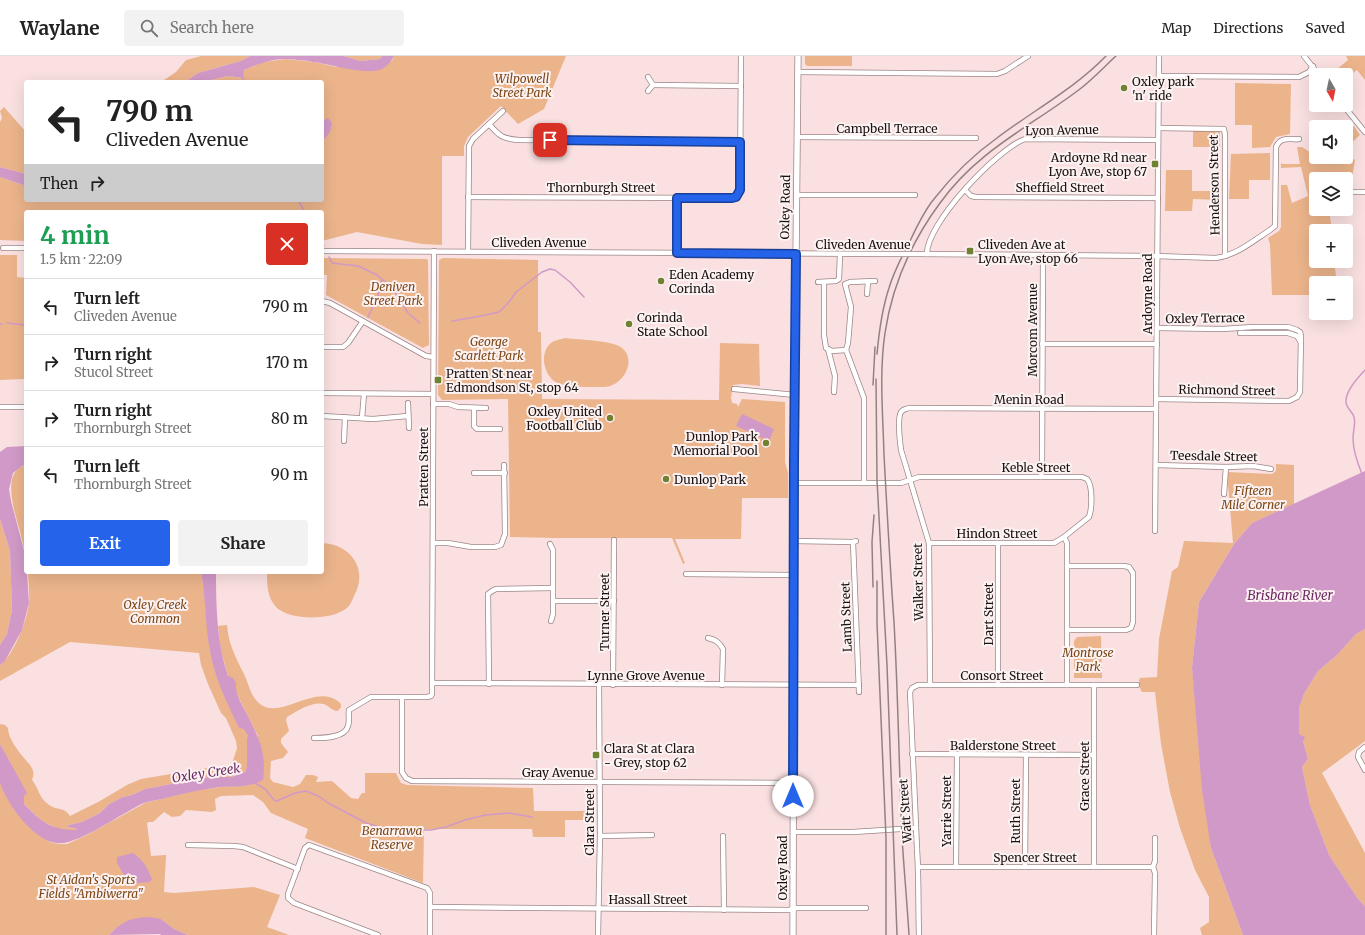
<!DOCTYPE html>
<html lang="en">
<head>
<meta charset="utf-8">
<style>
  :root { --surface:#fff; --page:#f2f2f2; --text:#222; --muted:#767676; --line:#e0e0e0; --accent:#2563eb }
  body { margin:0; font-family:Merriweather,serif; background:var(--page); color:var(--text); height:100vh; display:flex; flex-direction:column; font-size:15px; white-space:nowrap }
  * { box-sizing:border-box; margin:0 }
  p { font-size:13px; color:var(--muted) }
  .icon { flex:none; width:22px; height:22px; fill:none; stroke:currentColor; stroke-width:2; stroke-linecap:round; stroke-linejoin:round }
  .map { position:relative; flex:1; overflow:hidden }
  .drawer { position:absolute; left:24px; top:154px; width:300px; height:364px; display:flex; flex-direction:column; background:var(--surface); border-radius:4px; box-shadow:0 4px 16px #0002 }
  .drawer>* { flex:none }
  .top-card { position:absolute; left:24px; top:24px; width:300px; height:122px; border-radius:4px; box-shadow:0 4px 16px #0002; background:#fff; color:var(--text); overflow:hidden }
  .needle { width:26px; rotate:171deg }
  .buttons { position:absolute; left:1309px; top:12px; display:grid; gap:8px }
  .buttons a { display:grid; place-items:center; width:44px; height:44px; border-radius:4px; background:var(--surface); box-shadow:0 4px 16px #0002; font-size:20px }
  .pin { position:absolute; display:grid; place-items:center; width:34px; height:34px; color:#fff; margin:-17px; border-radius:8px; box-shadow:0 2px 6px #0006 }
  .me { position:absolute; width:44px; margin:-22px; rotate:0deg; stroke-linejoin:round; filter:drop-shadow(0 0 3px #0008) }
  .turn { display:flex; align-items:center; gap:14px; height:84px; padding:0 16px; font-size:18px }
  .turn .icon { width:52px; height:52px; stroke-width:2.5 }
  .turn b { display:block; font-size:28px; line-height:34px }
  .then { display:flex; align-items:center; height:38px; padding:0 16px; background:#0003; gap:8px; font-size:15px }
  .round { display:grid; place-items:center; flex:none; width:42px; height:42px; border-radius:4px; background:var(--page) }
  .head { display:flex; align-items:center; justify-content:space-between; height:68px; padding:0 16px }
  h1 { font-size:24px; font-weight:700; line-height:30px; color:#1e9e55 }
  .cta { display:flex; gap:8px; margin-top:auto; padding:8px 16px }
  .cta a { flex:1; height:46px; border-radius:4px; background:var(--accent); color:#fff; font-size:16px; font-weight:700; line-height:46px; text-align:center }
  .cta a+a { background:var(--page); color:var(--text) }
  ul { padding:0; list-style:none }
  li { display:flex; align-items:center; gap:12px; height:56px; padding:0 16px; border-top:1px solid var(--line) }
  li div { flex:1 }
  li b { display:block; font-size:15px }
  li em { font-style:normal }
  header { display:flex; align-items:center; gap:24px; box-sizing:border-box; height:56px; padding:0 20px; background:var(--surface); border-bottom:1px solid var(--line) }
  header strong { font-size:19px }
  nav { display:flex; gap:22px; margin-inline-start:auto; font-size:14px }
  .search { width:280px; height:36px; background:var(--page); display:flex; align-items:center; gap:10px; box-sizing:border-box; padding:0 14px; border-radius:4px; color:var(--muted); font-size:15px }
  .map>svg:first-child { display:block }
  .green { fill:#ebb48b }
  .water { fill:#d199c7 }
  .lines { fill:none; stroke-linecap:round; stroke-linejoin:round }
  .stream { stroke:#d199c7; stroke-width:1.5 }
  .minor-casing { stroke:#9c8586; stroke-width:6 }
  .major-casing { stroke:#9c8586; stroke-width:7 }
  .minor { stroke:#fff; stroke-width:4.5 }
  .major { stroke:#fff; stroke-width:5.5 }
  .rail { stroke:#938182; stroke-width:1.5 }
  .minor-bridge-casing { stroke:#9c8586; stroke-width:6; stroke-linecap:butt }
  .minor-bridge { stroke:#fff; stroke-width:4.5 }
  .route-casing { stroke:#184099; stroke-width:10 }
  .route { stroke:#2563eb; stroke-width:7 }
  .poi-dot { fill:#708232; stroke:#fcf2f2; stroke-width:1.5 }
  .labels { text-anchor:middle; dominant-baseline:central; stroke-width:4; stroke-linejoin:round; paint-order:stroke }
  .park-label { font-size:12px; font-style:italic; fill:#7c4615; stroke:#fcf2f2 }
  .poi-label { font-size:12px; fill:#191111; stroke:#fcf2f2; text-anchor:start }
  .street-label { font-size:12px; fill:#191111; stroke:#fcf2f2 }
  .water-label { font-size:13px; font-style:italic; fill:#6d2b64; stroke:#fcf2f2 }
</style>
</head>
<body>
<header>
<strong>Waylane</strong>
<div class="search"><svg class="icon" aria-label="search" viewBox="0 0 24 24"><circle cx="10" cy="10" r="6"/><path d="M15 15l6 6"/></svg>Search here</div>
<nav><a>Map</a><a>Directions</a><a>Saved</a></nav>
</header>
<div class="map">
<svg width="1365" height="879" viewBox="0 0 1365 879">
  <rect width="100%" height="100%" fill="#fae0e1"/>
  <!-- green -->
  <g class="green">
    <path d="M201 0H250L241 5 198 17 185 26H161L176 16 186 4Z"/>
    <path d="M344 0H382L380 3 360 5Z"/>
    <path d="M394 0H566L544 53 518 68 501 50 468 81 464 90V100H442V189L422 188 357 176 322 185V156H26V185L0 184V121L26 130V144H322V26H202L228 20 242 22 244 14 263 6 286 3 314 6 336 11 392 5Z"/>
    <path d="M805 0H852V10H807L805 8Z"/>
    <path d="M1346 0H1365V24L1357 14 1346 22V19H1330L1348 4Z"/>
    <path d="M1235 27 1291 28 1290 78 1276 81 1270 91 1252 92V69H1235Z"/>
    <path d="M4 51 26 76V118L0 111V66L2 62 0 55Z"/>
    <path d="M1354 70 1360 79 1346 92V77Z"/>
    <rect x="1193" y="75" width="27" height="16"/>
    <path d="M1297 91H1302L1325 106 1328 101H1346V98L1355 104 1351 130 1346 131V123H1316V153H1329L1332 175H1316V205H1334L1337 227H1316V239H1272L1270 188 1268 182 1279 175 1281 171V129H1287L1292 147 1308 140 1301 111 1281 112V107L1283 108H1300Z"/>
    <path d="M1270 97V124H1249V143H1229L1231 98Z"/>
    <path d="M1166 114H1192V135H1220V144L1193 143 1192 155H1165Z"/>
    <path d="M0 199H17V221L26 222V320L24 323 0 324Z"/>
    <path d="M322 202 427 203 428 205 429 289 423 292 326 239 327 219H322Z"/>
    <path d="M443 202 538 204V276H541L542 343 719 344 720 287 759 288 760 330 742 328 733 329 731 342 732 347 737 348 738 351 742 343 785 346V406L788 417V442H742L741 483H675L685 507 683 508 672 482H556L510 481 508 343 442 344 438 339 439 204Z"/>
    <path d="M565 282C578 284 612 284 622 292 638 305 622 333 601 331 589 331 563 332 554 325 544 317 540 299 549 289 553 284 559 284 565 282Z"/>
    <path d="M1276 408 1294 409V448L1252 467 1234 488 1199 546 1192 611 1211 792 1243 879H1202L1200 872 1209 866V841L1195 814 1180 772 1170 736 1161 688 1155 636H1142C1139 631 1138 627 1140 622L1157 621 1159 583 1172 515 1178 511 1184 485 1233 487 1227 416 1272 418 1276 415Z"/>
    <path d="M26 409V502C24 493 22 484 20 475 15 457 0 415 26 409Z"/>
    <path d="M0 463 10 495 12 554 7 578 0 589Z"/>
    <path d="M322 487C351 488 369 514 354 540 352 544 351 548 348 551 333 565 290 565 276 551 267 541 267 528 267 516H322Z"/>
    <path d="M28 516H201L204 535 210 595 248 680 247 711 245 716H240L231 721H208L145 733 132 739 123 741 109 748 100 757 82 766 69 769 67 771 75 772 77 774H61L43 766 24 748V740L0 688V668L5 669 8 672C8 682 18 695 24 702 27 706 32 710 33 715 34 718 33 721 32 724 40 734 38 742 51 750 59 755 63 750 70 760L100 745 127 729 141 723 207 712 229 710 232 708 237 692 236 685 226 662 221 657 208 628 201 609 199 597 70 586 0 625V609C14 599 27 564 29 547 30 537 28 526 28 516Z"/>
    <path d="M227 569C228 587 236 602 244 618 249 628 250 640 260 648 281 665 318 624 341 648V651L338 655C332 655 329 650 324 648 312 645 297 655 287 661L286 664 289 675 281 683V687L288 696 283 702 271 705 270 722 273 726 293 731 300 728 306 719H313L318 721 316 726 332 725 351 742 358 743 362 737H365V717H396L401 727 407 729 533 732 534 755H592V764H565V781H533L532 773H424L423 827 305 782 308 773 271 757 263 746 253 739 221 740 215 743 216 754 212 756 186 754 180 760 172 761 164 756 153 766H149L147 767 151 800 166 799 164 836 174 837 254 831 280 839 267 871 289 879H188L174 873 161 863 115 873 109 879H0V727L14 753 50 786 58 788H67L85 780 145 747 192 735 220 731 251 729 258 680 228 620 221 594 218 570Z"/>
    <path d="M1365 573V685L1322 717 1365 797V850L1358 843 1329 799 1310 749 1302 711 1308 703 1303 685 1299 679V652L1304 638 1318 615 1336 600 1356 578Z"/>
    <path d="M1101 580 1102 622H1074V585L1077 581Z"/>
  </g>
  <!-- water -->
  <g class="water">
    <path d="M250 0H344L360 5 380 3 382 0H394C392 5 387 10 382 13 366 20 330 8 313 6 305 4 296 4 288 3 273 2 258 8 244 14L243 22 228 20 202 26H185L198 17 241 5Z"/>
    <path d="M328 62 332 67 330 76 322 86V65Z"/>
    <path d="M0 111 26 118V130L0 121Z"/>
    <path d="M742 358 774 373 769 385 736 370Z"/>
    <path d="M26 390V409L22 410 13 417 9 433 11 445 26 502 29 547 22 574 5 605 0 609V589L7 578 12 554 10 495 0 463V396L7 391Z"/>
    <path d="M1365 415V573L1356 578 1336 600 1318 615 1304 638 1299 652V678L1305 681 1303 685 1308 703 1302 711 1310 749 1329 799 1358 843 1365 850V879H1243L1211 792 1202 734 1192 611 1199 546 1234 488 1252 467Z"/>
    <path d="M201 516H215L216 518C216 552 217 587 228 620L233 622 236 627C235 638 241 646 246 656 258 680 267 696 263 724 249 732 234 730 219 731 199 734 180 738 162 743 156 744 150 745 144 747 123 756 76 791 56 787 32 783 8 749 0 727V688L27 737 24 740V748C42 766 50 774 77 774L75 772 67 771 69 769 82 766 100 757 109 748 123 741 132 739 145 733 208 721H231L245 716 247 711V683L248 680 244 673 239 672C227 647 215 623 210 595 205 569 206 542 201 516Z"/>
    <path d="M133 797C143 804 148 812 152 824L149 826 129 828 117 807V801Z"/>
    <path d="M148 861 161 863 174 873 188 879H161L160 878 109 879C122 866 129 862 148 861Z"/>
  </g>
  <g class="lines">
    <!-- stream -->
    <g class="stream">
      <path d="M242 21 245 26"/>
      <path d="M298 144 305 156"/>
      <path d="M322 187 324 190"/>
      <path d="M329 201 332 207 358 210 377 219 394 233 408 257 420 267"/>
      <path d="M368 261 378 240 379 231 382 224"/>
      <path d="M452 265 481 260 499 256 509 246 516 236 542 216 550 213 555 214 570 226 584 241"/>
      <path d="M7 267 26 269"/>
      <path d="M0 268H2"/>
      <path d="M1362 418C1357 406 1353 395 1353 382 1353 375 1356 368 1354 361 1353 356 1345 351 1346 345 1346 334 1358 322 1365 314"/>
      <path d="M255 727 265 733 274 744 277 745 295 737 306 735 318 740 330 748 366 767 386 773 397 774H431L446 771 465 764 485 759 509 757 532 761"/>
    </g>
    <defs>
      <g id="minor">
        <path d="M1304 0 1319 19"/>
        <path d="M798 16 997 18 1005 15 1028 0"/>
        <path d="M1159 20 1299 21 1309 16 1313 10"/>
        <path d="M648 21 653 29 648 35"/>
        <path d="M653 29 741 30"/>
        <path d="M1343 49 1365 76"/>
        <path d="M489 68C499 80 503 83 519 84L740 86"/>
        <path d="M1159 72 1224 73 1225 79V200"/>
        <path d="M797 81 976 82"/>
        <path d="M965 134 971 140 976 141 1158 142"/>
        <path d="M1346 136H1365"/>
        <path d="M796 139H915"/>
        <path d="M468 141 732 142 736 141 740 134 741 0"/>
        <path d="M677 142V197"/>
        <path d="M3 192H26"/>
        <path d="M322 195 892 198"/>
        <path d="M468 195 469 90 473 83 503 55"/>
        <path d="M914 198 1155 200 1216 202C1237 199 1253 185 1270 174L1275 170 1276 91C1281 80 1289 84 1299 83"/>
        <path d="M927 198C926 168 997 93 1025 83L1158 84"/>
        <path d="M818 226 836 225 839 223 840 198"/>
        <path d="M824 226V279L826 292 832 295 846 294"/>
        <path d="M867 238 868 226"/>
        <path d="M322 245 330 247 426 300 433 301"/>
        <path d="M1240 277H1288L1297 280 1300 285"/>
        <path d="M1042 288H1157"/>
        <path d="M322 291H343L348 287 363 265"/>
        <path d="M828 293 835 320 834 336"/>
        <path d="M734 333 795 339"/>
        <path d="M322 337 433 338"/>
        <path d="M1156 343 1289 345 1297 341 1300 336 1301 280 1300 276 1297 274 1288 271H1253L1223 273 1157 272"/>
        <path d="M408 347 409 372"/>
        <path d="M433 348H449L458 351 486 352"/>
        <path d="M0 351H26"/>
        <path d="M474 352V370L477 373H500"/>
        <path d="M322 360 373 363 408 360"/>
        <path d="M362 362 364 338"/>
        <path d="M344 385 345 361"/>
        <path d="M1156 409 1226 411 1253 410 1271 413"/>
        <path d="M474 417H505"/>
        <path d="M1041 421 1042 412 1043 199"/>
        <path d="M794 427H901L919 421H1082L1087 423C1093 430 1092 453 1089 461L1064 481 1067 487V629"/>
        <path d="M864 427V342L846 294 848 287 851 251 845 228 850 226 875 225"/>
        <path d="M1224 438 1226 411"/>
        <path d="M1155 475 1159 0"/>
        <path d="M794 485 853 486 856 485"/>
        <path d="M853 486 859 636"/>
        <path d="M433 487H448L471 491H495L501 489 505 478 504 409"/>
        <path d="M929 487H1054L1064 481"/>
        <path d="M550 488 553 494V558L551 565"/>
        <path d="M1067 510H1124L1129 511 1133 517V566L1131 572 1126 574H1068"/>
        <path d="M686 518 793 519"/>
        <path d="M553 545H614"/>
        <path d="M708 582C716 584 719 586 723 593L722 629"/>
        <path d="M433 627 859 629"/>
        <path d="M489 628 488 538 492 535 496 533 553 532"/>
        <path d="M613 629 614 484"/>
        <path d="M930 629 929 487 901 394C900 386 897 363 901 356 903 353 906 353 909 352L1156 353"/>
        <path d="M998 629V487"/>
        <path d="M402 641V716L406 722 412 725 793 727"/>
        <path d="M314 682C324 682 345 682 348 670 350 665 348 659 349 654L371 641H427L431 640 432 638 434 195"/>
        <path d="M1365 691 1359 696 1358 701 1365 714"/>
        <path d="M912 698 1094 699"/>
        <path d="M793 776H853L916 772"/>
        <path d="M600 780 652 779"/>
        <path d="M723 780 724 854"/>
        <path d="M188 789 234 790 243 791 298 813"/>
        <path d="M918 811H1153"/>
        <path d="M956 811 957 699"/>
        <path d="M1025 811 1026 699"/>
        <path d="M1094 811V629"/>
        <path d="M430 851 789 854 797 852H866"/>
        <path d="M378 879 294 847 288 842V838L305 792 309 789 427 832 430 837V879"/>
        <path d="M598 879 600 780 599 629"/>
        <path d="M919 879C918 850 919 822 917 793 915 741 912 689 910 636L912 632 918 629H1137"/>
        <path d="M1154 879 1155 817 1153 811 1155 805V782"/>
      </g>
      <path id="major" d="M793 879 794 405 798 0"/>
    </defs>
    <!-- minor casing -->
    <use href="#minor" class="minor-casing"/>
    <!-- major casing -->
    <use href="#major" class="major-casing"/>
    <!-- minor -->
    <use href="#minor" class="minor"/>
    <!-- major -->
    <use href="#major" class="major"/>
    <!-- rail -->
    <g class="rail">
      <path d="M877 298C879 276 882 253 889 232 894 215 902 200 910 185 917 170 924 155 934 143 952 120 973 99 997 82 1034 54 1074 33 1106 0"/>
      <path d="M876 323 877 424 887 609 897 879"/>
      <path d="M873 329 875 291"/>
      <path d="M877 525V567L886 782V879"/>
      <path d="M873 531 872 486 874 459"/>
      <path d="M909 879C907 846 904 814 902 781 899 709 898 637 894 566 890 510 887 455 884 399 883 359 879 317 885 277 892 230 912 185 940 147 978 94 1030 71 1080 33 1093 23 1104 11 1116 0"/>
    </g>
    <defs>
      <path id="minor-bridge" d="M892 198H914"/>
    </defs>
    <!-- minor-bridge casing -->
    <use href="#minor-bridge" class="minor-bridge-casing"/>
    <!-- minor-bridge -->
    <use href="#minor-bridge" class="minor-bridge"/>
  </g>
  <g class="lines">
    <defs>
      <path id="route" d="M550 84 740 86V134L736 141 732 142H677V197L796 198 794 405 793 740"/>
    </defs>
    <!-- route casing -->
    <use href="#route" class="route-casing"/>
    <!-- route -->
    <use href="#route" class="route"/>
  </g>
  <!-- markers -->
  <g class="poi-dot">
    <circle cx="1124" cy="32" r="4"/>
    <rect x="1151" y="104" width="8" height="8" rx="2"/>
    <rect x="966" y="191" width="8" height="8" rx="2"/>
    <circle cx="661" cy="225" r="4"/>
    <circle cx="629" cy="268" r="4"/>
    <rect x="434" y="320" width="8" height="8" rx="2"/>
    <circle cx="610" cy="362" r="4"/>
    <circle cx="766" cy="387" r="4"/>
    <circle cx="666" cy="423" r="4"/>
    <rect x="592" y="695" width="8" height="8" rx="2"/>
  </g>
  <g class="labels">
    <!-- park labels -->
    <g class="park-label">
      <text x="522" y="22">Wilpowell<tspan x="522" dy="14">Street Park</tspan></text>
      <text x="393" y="230">Deniven<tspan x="393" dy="14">Street Park</tspan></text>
      <text x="489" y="285">George<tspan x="489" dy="14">Scarlett Park</tspan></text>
      <text x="1253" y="434">Fifteen<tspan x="1253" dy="14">Mile Corner</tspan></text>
      <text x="155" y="548">Oxley Creek<tspan x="155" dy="14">Common</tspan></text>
      <text x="1088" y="596">Montrose<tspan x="1088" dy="14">Park</tspan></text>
      <text x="392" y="774">Benarrawa<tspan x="392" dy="14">Reserve</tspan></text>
      <text x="91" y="823">St Aidan's Sports<tspan x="91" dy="14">Fields "Ambiwerra"</tspan></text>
    </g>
    <!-- poi labels -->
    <g class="poi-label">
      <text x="1132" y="25">Oxley park<tspan x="1132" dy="14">'n' ride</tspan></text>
      <text x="1147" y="101" text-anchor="end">Ardoyne Rd near<tspan x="1147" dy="14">Lyon Ave, stop 67</tspan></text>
      <text x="978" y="188">Cliveden Ave at<tspan x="978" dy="14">Lyon Ave, stop 66</tspan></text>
      <text x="669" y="218">Eden Academy<tspan x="669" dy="14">Corinda</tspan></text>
      <text x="637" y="261">Corinda<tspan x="637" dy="14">State School</tspan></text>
      <text x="446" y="317">Pratten St near<tspan x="446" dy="14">Edmondson St, stop 64</tspan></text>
      <text x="602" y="355" text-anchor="end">Oxley United<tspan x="602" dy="14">Football Club</tspan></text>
      <text x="758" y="380" text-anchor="end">Dunlop Park<tspan x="758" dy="14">Memorial Pool</tspan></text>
      <text x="674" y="423">Dunlop Park</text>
      <text x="604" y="692">Clara St at Clara<tspan x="604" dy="14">- Grey, stop 62</tspan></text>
    </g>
    <!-- street labels -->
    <g class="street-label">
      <text x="887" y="72">Campbell Terrace</text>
      <text transform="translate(1062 74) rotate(-1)">Lyon Avenue</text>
      <text transform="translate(1214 129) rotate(-91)">Henderson Street</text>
      <text x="601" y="131">Thornburgh Street</text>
      <text x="1060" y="131">Sheffield Street</text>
      <text transform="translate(785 151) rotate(-89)">Oxley Road</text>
      <text x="539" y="186">Cliveden Avenue</text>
      <text x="863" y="188">Cliveden Avenue</text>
      <text transform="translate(1147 238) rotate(-90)">Ardoyne Road</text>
      <text transform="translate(1205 262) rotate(-1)">Oxley Terrace</text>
      <text transform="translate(1032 274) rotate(-90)">Morcom Avenue</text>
      <text transform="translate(1227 334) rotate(1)">Richmond Street</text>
      <text x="1029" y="343">Menin Road</text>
      <text transform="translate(1214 400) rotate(1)">Teesdale Street</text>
      <text transform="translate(423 411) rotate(-90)">Pratten Street</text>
      <text x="1036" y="411">Keble Street</text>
      <text x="997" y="477">Hindon Street</text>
      <text transform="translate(918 526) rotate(-91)">Walker Street</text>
      <text transform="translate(604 556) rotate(-90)">Turner Street</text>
      <text transform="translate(988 558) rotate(-90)">Dart Street</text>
      <text transform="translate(846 561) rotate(-92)">Lamb Street</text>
      <text x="646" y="619">Lynne Grove Avenue</text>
      <text x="1002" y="619">Consort Street</text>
      <text x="1003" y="689">Balderstone Street</text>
      <text x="558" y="716">Gray Avenue</text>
      <text transform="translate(1084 720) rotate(-90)">Grace Street</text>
      <text transform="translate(905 755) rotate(-94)">Watt Street</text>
      <text transform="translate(946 755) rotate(-90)">Yarrie Street</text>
      <text transform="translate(1015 755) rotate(-90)">Ruth Street</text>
      <text transform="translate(589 766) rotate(-90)">Clara Street</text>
      <text x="1035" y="801">Spencer Street</text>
      <text transform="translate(782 812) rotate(-90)">Oxley Road</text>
      <text x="648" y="843">Hassall Street</text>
    </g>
    <!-- water labels -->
    <g class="water-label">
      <text x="1290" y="539">Brisbane River</text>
      <text transform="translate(206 717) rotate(-9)">Oxley Creek</text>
    </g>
  </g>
</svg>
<div class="buttons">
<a><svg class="needle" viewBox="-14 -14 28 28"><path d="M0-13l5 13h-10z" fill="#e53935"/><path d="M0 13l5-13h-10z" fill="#767676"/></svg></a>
<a><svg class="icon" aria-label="sound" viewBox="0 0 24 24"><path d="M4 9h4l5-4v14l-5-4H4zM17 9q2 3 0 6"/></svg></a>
<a><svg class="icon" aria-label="layers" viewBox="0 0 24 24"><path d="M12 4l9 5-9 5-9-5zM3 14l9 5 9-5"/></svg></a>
<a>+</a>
<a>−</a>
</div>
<div class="pin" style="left:550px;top:84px;background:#d93025"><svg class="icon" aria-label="arrive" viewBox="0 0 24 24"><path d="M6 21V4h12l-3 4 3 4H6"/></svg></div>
<svg class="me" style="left:793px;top:740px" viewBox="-20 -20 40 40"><circle r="19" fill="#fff"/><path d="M0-13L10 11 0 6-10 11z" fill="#2563eb"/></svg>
<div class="top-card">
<div class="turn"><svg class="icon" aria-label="left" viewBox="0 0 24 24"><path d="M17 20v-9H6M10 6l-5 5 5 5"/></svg><div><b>790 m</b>Cliveden Avenue</div></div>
<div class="then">Then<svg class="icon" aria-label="right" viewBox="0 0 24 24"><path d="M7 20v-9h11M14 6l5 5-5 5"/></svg></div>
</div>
<section class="drawer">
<div class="head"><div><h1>4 min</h1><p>1.5 km · 22:09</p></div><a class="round" style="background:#d93025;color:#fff"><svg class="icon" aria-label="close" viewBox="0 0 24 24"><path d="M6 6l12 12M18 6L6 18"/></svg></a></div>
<ul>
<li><svg class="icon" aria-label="left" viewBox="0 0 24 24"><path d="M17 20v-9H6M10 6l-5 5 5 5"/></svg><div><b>Turn left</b><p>Cliveden Avenue</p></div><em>790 m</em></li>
<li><svg class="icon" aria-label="right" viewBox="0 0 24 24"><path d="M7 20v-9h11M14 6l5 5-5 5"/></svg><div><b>Turn right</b><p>Stucol Street</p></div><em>170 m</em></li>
<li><svg class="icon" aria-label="right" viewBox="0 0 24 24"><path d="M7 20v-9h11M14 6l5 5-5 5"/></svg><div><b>Turn right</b><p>Thornburgh Street</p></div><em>80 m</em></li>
<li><svg class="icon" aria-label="left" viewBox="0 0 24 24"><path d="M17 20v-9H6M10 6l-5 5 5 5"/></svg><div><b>Turn left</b><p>Thornburgh Street</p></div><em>90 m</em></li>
</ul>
<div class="cta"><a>Exit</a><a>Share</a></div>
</section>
</div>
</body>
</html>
